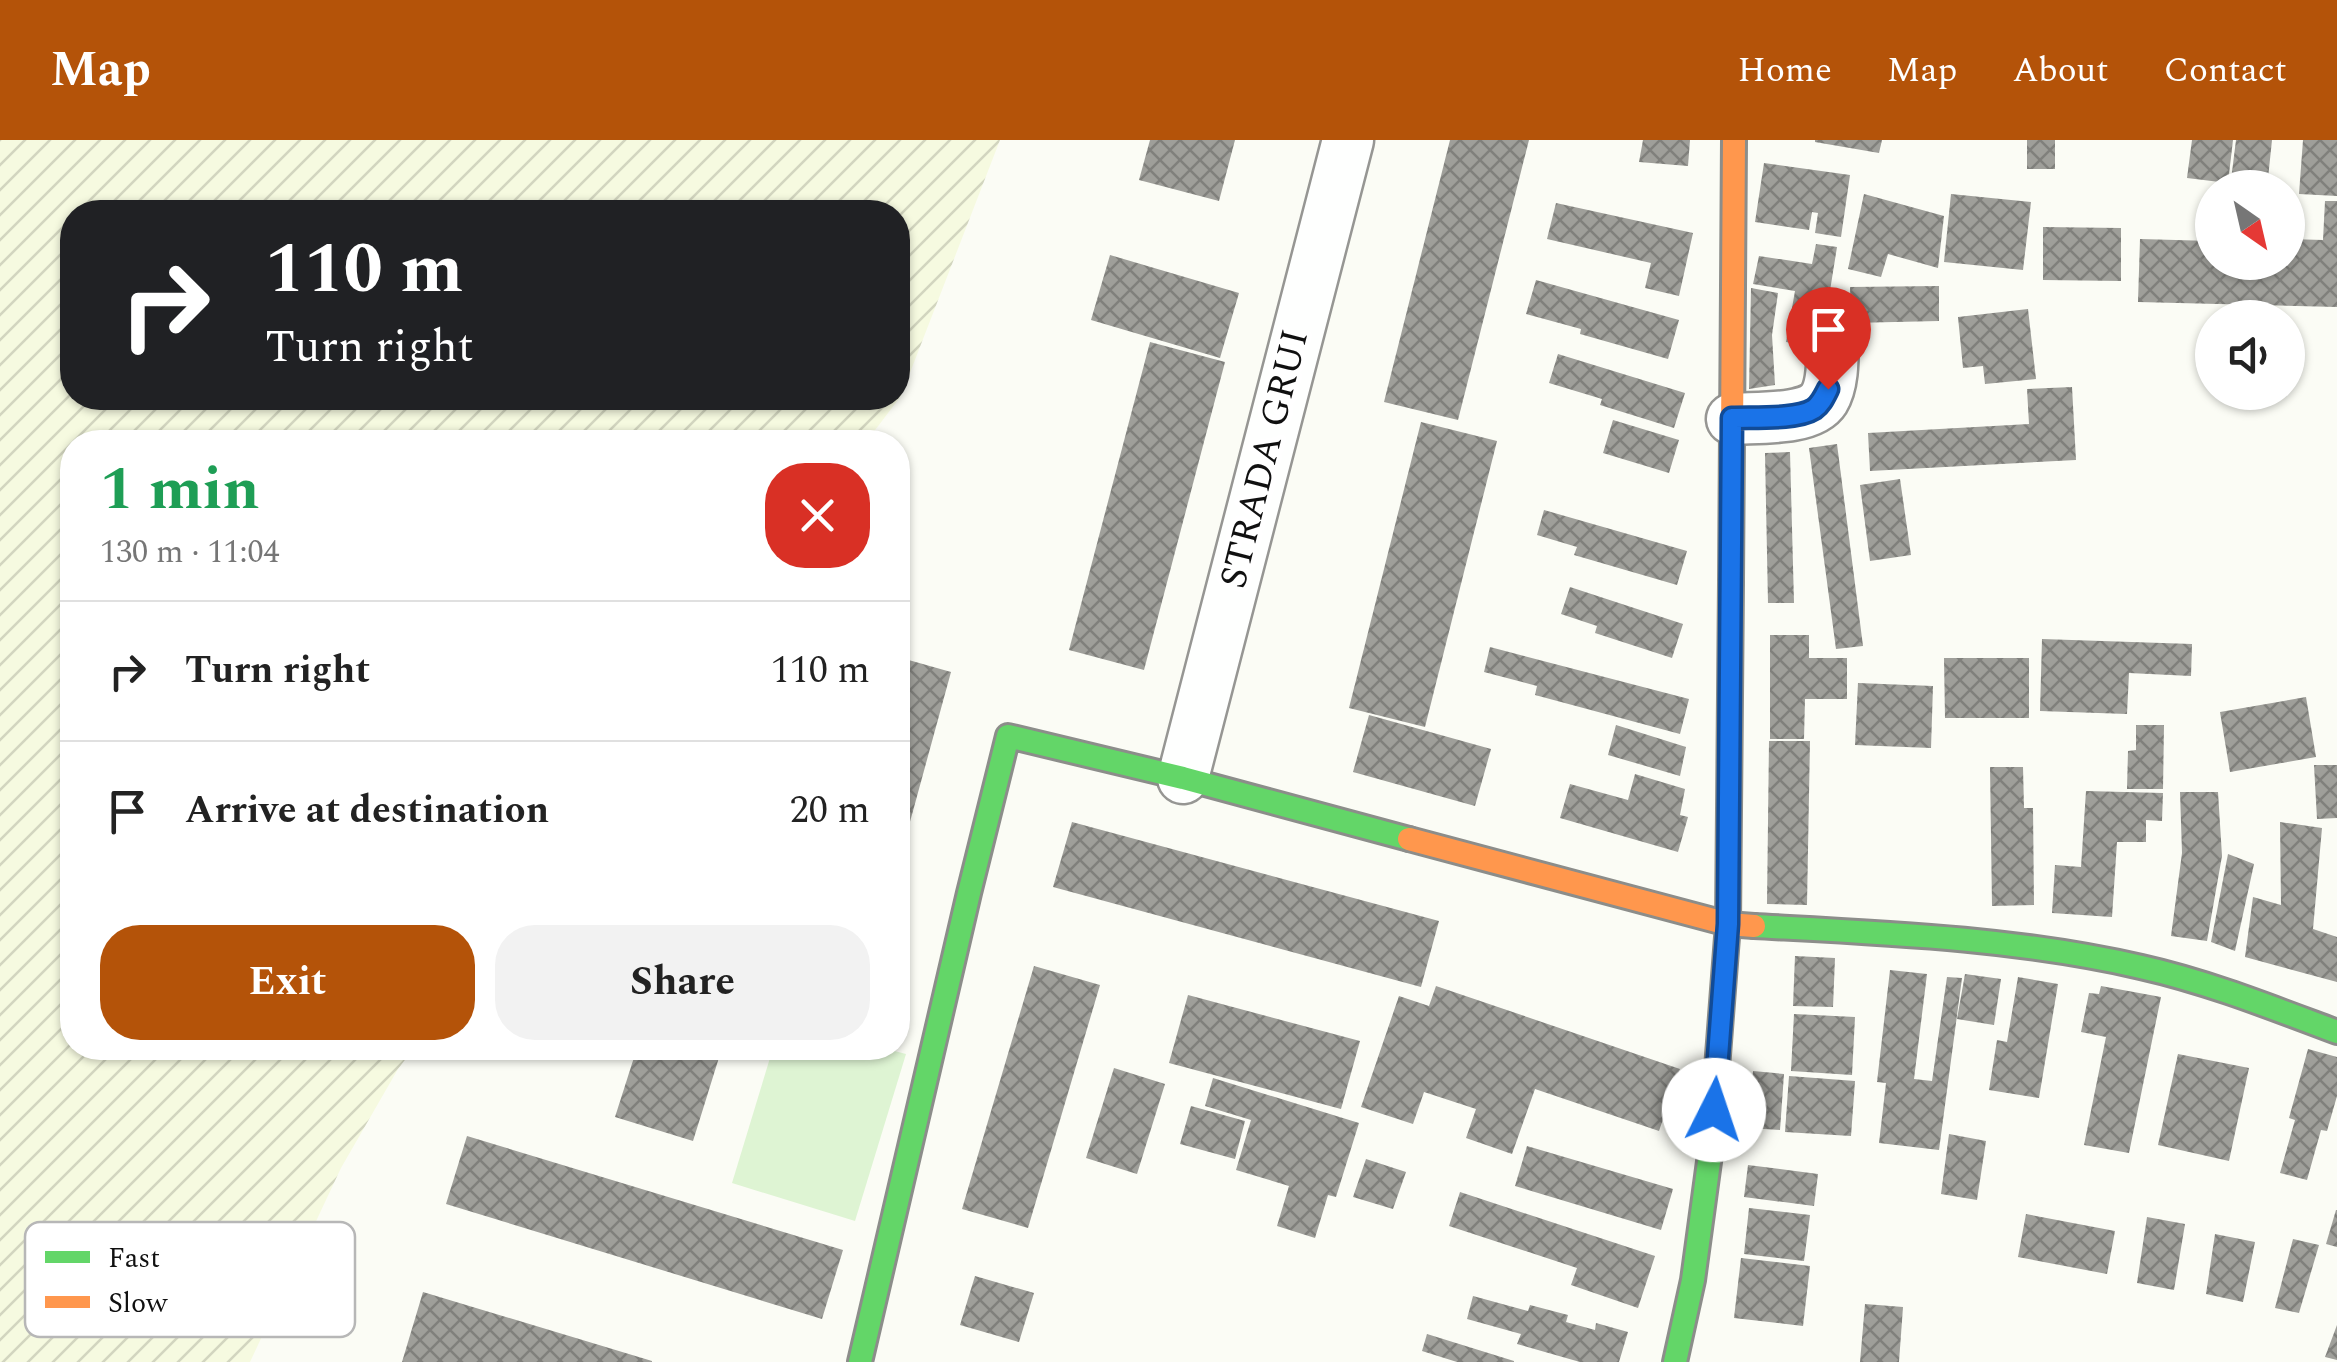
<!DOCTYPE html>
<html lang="en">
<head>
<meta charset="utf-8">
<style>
  :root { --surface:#fff; --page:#f2f2f2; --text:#222; --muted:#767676; --line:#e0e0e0; --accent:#b45309 }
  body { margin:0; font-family:Spectral,serif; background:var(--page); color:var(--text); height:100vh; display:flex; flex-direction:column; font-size:38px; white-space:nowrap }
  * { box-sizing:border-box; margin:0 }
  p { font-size:32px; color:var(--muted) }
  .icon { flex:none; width:55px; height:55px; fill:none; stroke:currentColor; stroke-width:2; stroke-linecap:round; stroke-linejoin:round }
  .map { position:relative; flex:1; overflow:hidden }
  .panel { position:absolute; left:60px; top:290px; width:850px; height:630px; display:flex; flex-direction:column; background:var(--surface); border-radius:40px; box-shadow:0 2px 8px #0004 }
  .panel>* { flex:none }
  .hud { position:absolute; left:60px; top:60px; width:850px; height:210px; border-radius:40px; box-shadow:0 2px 8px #0004; background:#202124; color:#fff; overflow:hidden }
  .needle { width:65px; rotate:146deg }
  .controls { position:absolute; left:2195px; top:30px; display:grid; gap:20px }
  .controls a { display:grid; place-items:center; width:110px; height:110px; border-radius:50%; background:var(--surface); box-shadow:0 2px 8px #0004; font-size:50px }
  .pin { position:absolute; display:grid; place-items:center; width:85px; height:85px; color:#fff; margin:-102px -42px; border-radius:50% 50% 50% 0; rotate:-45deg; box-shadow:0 0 10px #0007 }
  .pin .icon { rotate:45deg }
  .me { position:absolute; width:110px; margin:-55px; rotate:4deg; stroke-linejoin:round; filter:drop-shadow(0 0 8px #0008) }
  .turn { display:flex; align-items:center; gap:35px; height:210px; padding:0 40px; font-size:45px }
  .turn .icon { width:130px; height:130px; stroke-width:2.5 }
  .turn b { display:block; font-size:70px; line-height:85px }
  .round { display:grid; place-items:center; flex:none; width:105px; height:105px; border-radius:40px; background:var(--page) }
  .headline { display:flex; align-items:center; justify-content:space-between; height:170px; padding:0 40px }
  h1 { font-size:60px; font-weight:700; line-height:75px; color:#1e9e55 }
  .cta { display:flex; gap:20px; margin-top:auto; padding:20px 40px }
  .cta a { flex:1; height:115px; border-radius:40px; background:var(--accent); color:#fff; font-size:40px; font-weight:700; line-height:115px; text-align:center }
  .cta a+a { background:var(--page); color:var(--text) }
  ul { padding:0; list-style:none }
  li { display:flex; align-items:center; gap:30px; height:140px; padding:0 40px; border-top:2px solid var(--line) }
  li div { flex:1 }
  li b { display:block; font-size:38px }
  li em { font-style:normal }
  header { display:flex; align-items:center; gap:60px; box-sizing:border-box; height:140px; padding:0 50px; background:var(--accent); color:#fff }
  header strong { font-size:48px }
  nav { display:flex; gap:55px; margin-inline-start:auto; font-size:35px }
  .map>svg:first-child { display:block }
  .farmland { fill:url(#farmland-furrows); fill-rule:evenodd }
  .park { fill:#def4d3 }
  .building { fill:url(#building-cross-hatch) }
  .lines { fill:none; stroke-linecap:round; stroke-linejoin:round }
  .street-casing { stroke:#969693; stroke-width:55 }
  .fast-casing { stroke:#8c8d8a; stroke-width:28 }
  .slow-casing { stroke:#8c8d8a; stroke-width:28 }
  .street { stroke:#fefffe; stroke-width:50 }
  .fast { stroke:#63d668; stroke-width:22 }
  .slow { stroke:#ff974d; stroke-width:22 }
  .route-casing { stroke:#114b97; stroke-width:25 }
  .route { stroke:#1a73e8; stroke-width:18 }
  .labels { text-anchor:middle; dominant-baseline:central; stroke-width:10; stroke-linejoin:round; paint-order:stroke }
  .street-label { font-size:38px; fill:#101010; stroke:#fff }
  .key { fill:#fff; stroke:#b7b7b7; stroke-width:2.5 }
  .key-label { font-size:28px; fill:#101010 }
</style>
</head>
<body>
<header>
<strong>Map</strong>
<nav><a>Home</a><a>Map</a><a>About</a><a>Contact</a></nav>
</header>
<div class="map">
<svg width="2337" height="1222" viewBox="0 0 2337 1222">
  <defs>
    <pattern id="farmland-furrows" width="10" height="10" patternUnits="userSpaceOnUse" patternTransform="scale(2.5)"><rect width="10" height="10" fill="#f6fae0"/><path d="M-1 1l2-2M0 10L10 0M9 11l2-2" fill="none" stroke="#d2d5bf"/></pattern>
    <pattern id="building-cross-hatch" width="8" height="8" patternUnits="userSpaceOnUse" patternTransform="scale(2.5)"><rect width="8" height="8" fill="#9f9f9a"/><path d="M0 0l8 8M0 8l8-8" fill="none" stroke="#80807c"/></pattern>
  </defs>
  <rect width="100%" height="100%" fill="#fbfcf5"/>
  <!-- farmland -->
  <path class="farmland" d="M0 0H1000L901 256 866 302H72V908H414L398 929 341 1028 250 1222H0ZM72 72H898V258H72Z"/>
  <!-- park -->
  <path class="park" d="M773 908H883L906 914 855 1081 732 1043Z"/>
  <!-- building -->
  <g class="building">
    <path d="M1150 0H1235L1219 61 1139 40Z"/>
    <path d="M1450 0H1529L1458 280 1384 262Z"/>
    <path d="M1643 0H1690L1688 26 1639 22Z"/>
    <path d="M1815 0H1882L1879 13 1815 2Z"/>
    <rect x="2027" y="0" width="28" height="29"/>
    <path d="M2192 0H2233L2228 43 2187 38Z"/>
    <path d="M2236 0H2272L2267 48H2230Z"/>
    <path d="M2303 0H2337V56L2299 54Z"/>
    <path d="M1764 23 1850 35 1841 97 1815 93 1818 73 1812 72 1809 90 1755 82Z"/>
    <path d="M1864 54 1944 76 1938 128 1888 114 1881 137 1848 129Z"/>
    <path d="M1951 54 2031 62 2023 130 1944 122Z"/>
    <path d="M2325 61H2337V167L2138 162 2140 99 2212 101V122H2288V99L2323 100Z"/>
    <path d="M1556 63 1693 93 1679 156 1645 148 1651 123 1547 99Z"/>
    <path d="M2043 87 2121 88V141L2043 140Z"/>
    <path d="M1816 104 1837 107 1829 157 1822 155 1813 207 1786 202 1795 151 1753 144 1759 116 1812 124Z"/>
    <path d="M1110 115 1239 153 1220 218 1091 180Z"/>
    <path d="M1536 140 1679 180 1668 219 1580 194 1581 189 1526 174Z"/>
    <path d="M1939 146V181L1851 183 1850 147Z"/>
    <path d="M1751 148 1778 153 1772 195 1775 245 1749 249Z"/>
    <path d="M2028 169 2036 239 1985 244 1983 226 1963 228 1958 177Z"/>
    <path d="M1150 202 1225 222 1144 530 1069 510Z"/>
    <path d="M1558 214 1685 253 1674 288 1600 265 1602 259 1549 243Z"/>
    <path d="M2072 247 2076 320 1870 331 1868 293 2029 284 2027 249Z"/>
    <path d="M1613 280 1679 300 1669 333 1603 313Z"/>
    <path d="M1421 282 1497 301 1425 587 1349 568Z"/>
    <path d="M1837 304 1863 506 1836 509 1809 308Z"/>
    <path d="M1790 312 1794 463H1768L1765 313Z"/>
    <path d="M1900 339 1911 415 1870 421 1860 345Z"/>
    <path d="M1544 370 1687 411 1677 445 1574 415 1577 407 1537 395Z"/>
    <path d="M1570 447 1683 484 1672 518 1595 493 1597 486 1561 474Z"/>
    <path d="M1770 495H1809V518H1847V559H1805L1804 599H1770Z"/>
    <path d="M2042 499 2192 504 2191 536 2129 533 2127 574 2040 571Z"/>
    <path d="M1490 507 1689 559 1680 594 1535 555 1537 546 1484 532Z"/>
    <path d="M898 517 951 532 899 722H898Z"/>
    <path d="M1944 518H2029V578H1945Z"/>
    <path d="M1858 543 1933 546 1931 608 1855 605Z"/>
    <path d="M2306 557 2316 617 2230 632 2220 572Z"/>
    <path d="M1369 575 1491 609 1475 666 1353 632Z"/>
    <path d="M1616 585 1686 607 1680 636 1608 615Z"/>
    <path d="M2136 585H2164L2163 649H2127L2128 611 2136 610Z"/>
    <path d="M1769 601H1810L1807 765 1767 764Z"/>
    <path d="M2314 625H2337V678L2317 679Z"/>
    <path d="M1990 627H2023L2024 668H2033L2034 765 1992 766Z"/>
    <path d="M1635 634 1685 649 1680 675 1688 677 1678 712 1560 678 1570 644 1628 660Z"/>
    <path d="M2086 651 2163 653 2162 681 2146 680V702H2117L2112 777 2052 773 2055 725 2081 727Z"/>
    <path d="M2180 652H2218L2222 716 2207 801 2171 796 2182 713Z"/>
    <path d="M1072 682 1439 781 1421 847 1053 747Z"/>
    <path d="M2280 682 2322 688 2313 789 2337 797V842L2245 817 2253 757 2281 765Z"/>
    <path d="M2228 714 2254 724 2235 811 2211 802Z"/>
    <path d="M1795 816 1835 818 1833 867 1793 866Z"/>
    <path d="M1034 826 1100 845 1028 1088 962 1069Z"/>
    <path d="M1890 830 1927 834 1914 939 1932 941 1947 837 1962 838 1939 1010 1879 1003 1886 943 1877 942Z"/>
    <path d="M1965 834 2001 839 1994 885 1957 879Z"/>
    <path d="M2018 837 2058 844 2039 958 1989 950 1997 900 2007 902Z"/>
    <path d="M1436 846 1680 929 1659 991 1535 949 1512 1014 1466 998 1476 969 1424 952 1413 984 1361 967 1399 856 1429 866Z"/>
    <path d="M2101 846 2161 857 2129 1013 2084 1005 2106 897 2081 892 2089 853 2099 854Z"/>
    <path d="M1188 855 1360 901 1341 969 1169 923Z"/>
    <path d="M1794 874 1855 877 1852 935 1791 931Z"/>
    <path d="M637 908H722L693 1001 615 977Z"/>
    <path d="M2308 909 2337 917V956L2327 991 2321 990 2307 1040 2280 1033 2295 980 2289 978Z"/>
    <path d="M2178 914 2249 928 2229 1021 2158 1005Z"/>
    <path d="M1114 928 1165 944 1137 1034 1086 1018Z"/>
    <path d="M1753 931 1784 934 1780 990 1748 988Z"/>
    <path d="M1789 936 1855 941 1851 996 1785 992Z"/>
    <path d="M1213 938 1359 983 1336 1057 1328 1055 1315 1098 1277 1086 1289 1046 1236 1030 1251 980 1205 966Z"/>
    <path d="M1191 966 1245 981 1235 1019 1180 1004Z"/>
    <path d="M1949 994 1986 1001 1977 1060 1941 1054Z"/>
    <path d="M467 996 843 1110 822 1179 446 1064Z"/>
    <path d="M1527 1006 1673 1049 1661 1090 1515 1046Z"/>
    <path d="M1366 1019 1406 1032 1393 1069 1353 1057Z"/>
    <path d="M1748 1025 1818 1034 1814 1066 1744 1057Z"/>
    <path d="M1460 1052 1655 1116 1638 1168 1571 1145 1577 1128 1449 1086Z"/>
    <path d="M1749 1068 1810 1075 1804 1121 1744 1114Z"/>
    <path d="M2336 1070H2337V1107L2326 1104Z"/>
    <path d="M2026 1074 2115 1091 2107 1134 2018 1117Z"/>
    <path d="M2147 1077 2185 1084 2174 1150 2137 1143Z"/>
    <path d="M2215 1094 2255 1102 2243 1162 2206 1154Z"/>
    <path d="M2293 1099 2319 1105 2299 1173 2275 1168Z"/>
    <path d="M1741 1118 1810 1126 1803 1186 1734 1178Z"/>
    <path d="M975 1136 1034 1153 1019 1202 960 1185Z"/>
    <path d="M423 1152 652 1221V1222H402Z"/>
    <path d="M1473 1156 1528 1171 1530 1165 1568 1175 1566 1182 1595 1190 1596 1183 1628 1192 1619 1222H1580L1517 1204 1521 1194 1467 1179Z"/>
    <path d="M1865 1164 1903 1167 1899 1222H1860Z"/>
    <path d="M2337 1185V1220L2325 1217Z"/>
    <path d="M1427 1194 1514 1221V1222H1457L1422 1211Z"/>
  </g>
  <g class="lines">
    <defs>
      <g id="street">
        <path d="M1732 279C1756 277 1810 281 1824 259 1835 241 1832 209 1833 188"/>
        <path d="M1183 638 1348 0"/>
      </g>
      <g id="fast">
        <path d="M1754 786C1884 793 2015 798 2141 827 2208 842 2273 868 2337 892"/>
        <path d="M860 1222 969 753 1008 596 1183 638 1409 699"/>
        <path d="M1675 1222 1693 1140 1711 1007 1728 784 1731 442"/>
      </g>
      <g id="slow">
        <path d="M1731 442 1734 0"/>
        <path d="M1409 699 1728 784 1754 786"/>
      </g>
    </defs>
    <!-- street casing -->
    <use href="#street" class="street-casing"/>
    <!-- fast casing -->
    <use href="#fast" class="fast-casing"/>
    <!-- slow casing -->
    <use href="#slow" class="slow-casing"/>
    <!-- street -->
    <use href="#street" class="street"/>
    <!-- fast -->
    <use href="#fast" class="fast"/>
    <!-- slow -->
    <use href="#slow" class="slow"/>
  </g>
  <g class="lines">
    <defs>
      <path id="route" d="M1714 970 1728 784 1732 278C1753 277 1797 280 1814 269 1821 264 1824 257 1828 249"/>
    </defs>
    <!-- route casing -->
    <use href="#route" class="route-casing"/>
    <!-- route -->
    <use href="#route" class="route"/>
  </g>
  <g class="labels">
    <!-- street labels -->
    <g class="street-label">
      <text transform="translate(1265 319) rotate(-76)">STRADA GRUI</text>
    </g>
  </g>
  <!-- legend -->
  <rect x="25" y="1082" width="330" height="115" rx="15" class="key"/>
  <rect x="45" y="1111" width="45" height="12" fill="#63d668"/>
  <rect x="45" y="1156" width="45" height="12" fill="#ff974d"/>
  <g class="key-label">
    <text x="108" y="1127">Fast</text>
    <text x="108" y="1172">Slow</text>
  </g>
</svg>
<div class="controls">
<a><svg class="needle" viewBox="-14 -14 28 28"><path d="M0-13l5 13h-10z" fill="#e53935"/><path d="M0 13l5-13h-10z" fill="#767676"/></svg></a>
<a><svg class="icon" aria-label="sound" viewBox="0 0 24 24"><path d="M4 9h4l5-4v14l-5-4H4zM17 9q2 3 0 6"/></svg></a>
</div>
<div class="pin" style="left:1828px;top:249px;background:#d93025"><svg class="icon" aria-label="arrive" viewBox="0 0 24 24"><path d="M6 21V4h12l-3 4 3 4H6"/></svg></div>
<svg class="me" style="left:1714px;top:970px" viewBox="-20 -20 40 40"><circle r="19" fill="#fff"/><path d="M0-13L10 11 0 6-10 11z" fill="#1a73e8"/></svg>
<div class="hud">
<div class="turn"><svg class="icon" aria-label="right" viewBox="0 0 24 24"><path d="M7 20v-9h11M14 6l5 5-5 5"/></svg><div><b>110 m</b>Turn right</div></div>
</div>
<section class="panel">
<div class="headline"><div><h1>1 min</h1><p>130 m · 11:04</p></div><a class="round" style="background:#d93025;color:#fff"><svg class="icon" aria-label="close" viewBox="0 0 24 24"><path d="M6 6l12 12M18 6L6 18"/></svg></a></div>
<ul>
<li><svg class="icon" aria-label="right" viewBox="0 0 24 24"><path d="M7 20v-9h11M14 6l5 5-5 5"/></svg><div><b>Turn right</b></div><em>110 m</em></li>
<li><svg class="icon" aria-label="arrive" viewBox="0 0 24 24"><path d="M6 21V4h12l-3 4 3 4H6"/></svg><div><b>Arrive at destination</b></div><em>20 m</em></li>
</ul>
<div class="cta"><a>Exit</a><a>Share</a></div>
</section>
</div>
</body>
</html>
